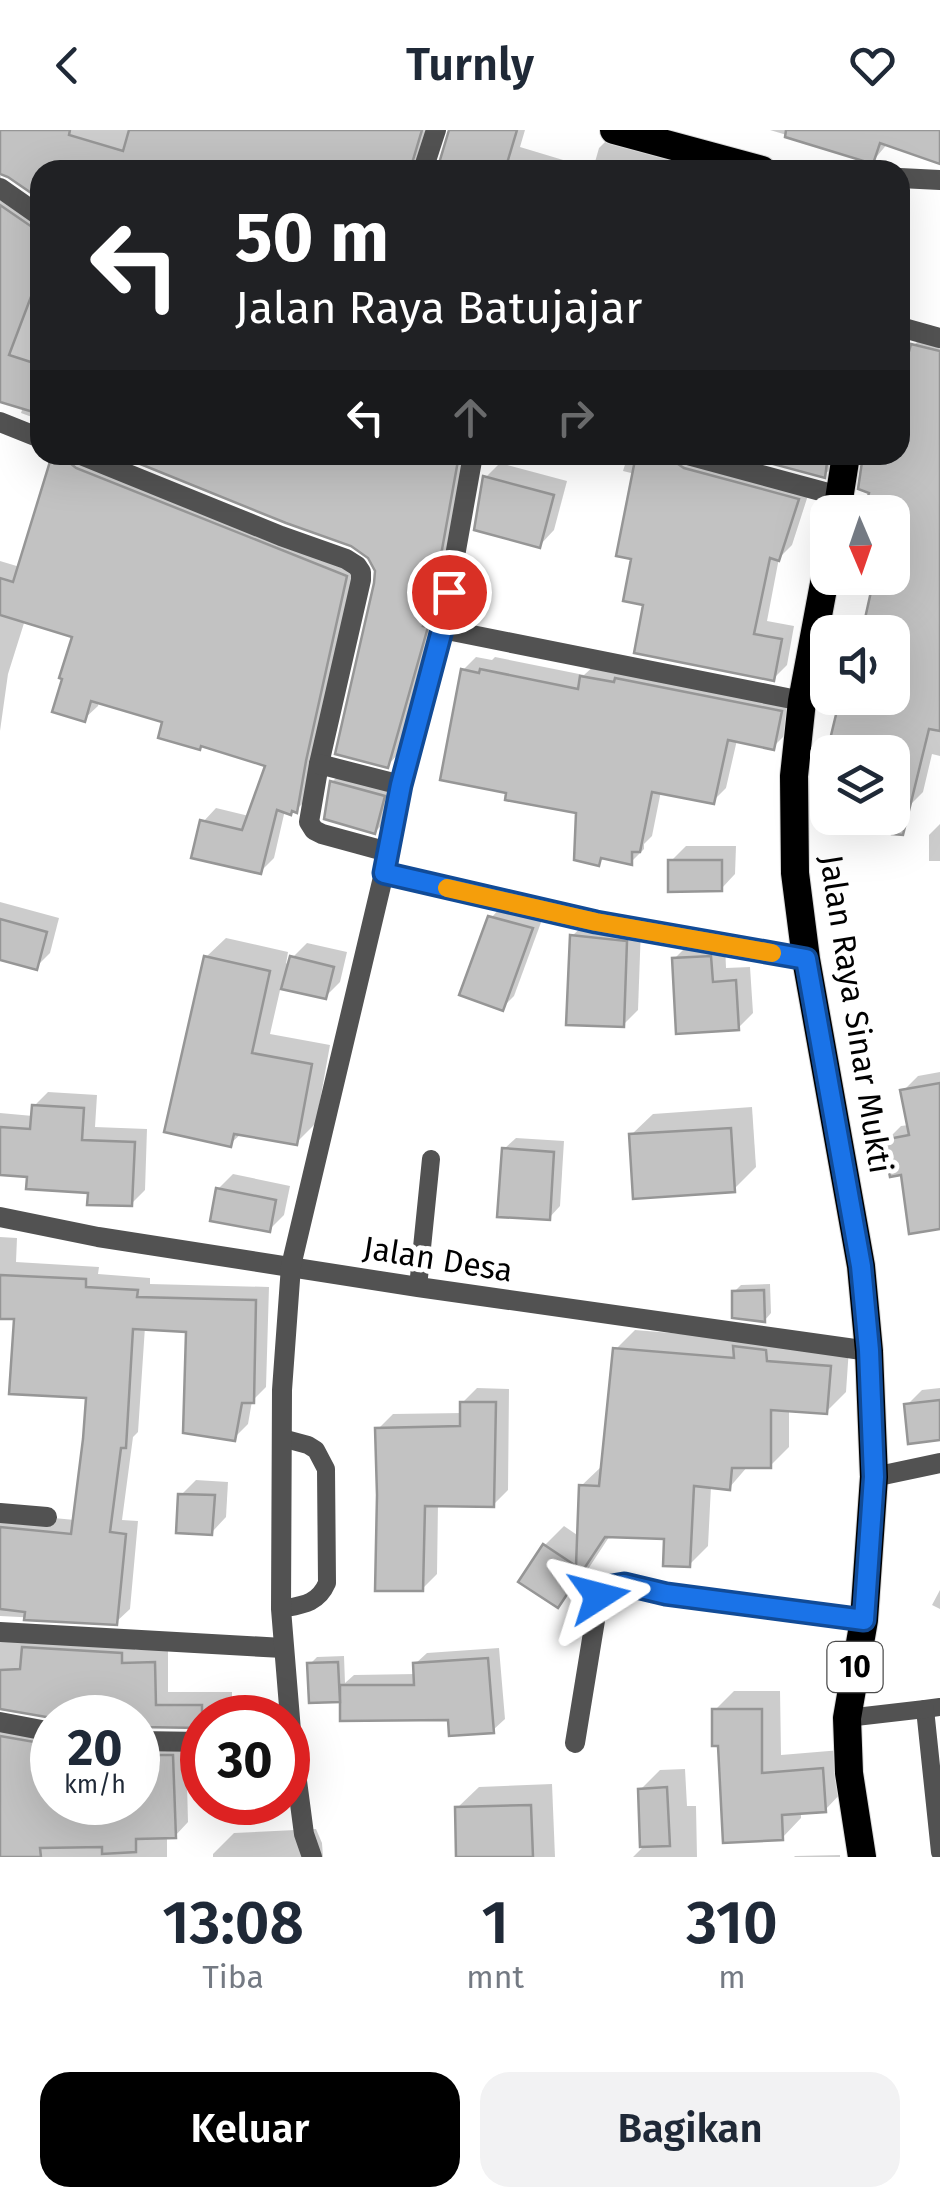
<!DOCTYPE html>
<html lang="id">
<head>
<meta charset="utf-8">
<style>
  :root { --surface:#fff; --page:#f2f2f3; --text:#1f2937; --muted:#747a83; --accent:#000 }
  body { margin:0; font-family:"Fira Sans",sans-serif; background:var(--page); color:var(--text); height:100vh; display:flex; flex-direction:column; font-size:38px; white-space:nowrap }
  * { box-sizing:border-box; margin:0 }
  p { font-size:32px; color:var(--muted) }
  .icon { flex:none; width:55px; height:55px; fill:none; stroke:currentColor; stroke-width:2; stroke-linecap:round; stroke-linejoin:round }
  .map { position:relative; height:1727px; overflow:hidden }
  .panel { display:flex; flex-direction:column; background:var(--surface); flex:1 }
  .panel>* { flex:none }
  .banner { position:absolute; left:30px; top:30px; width:880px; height:305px; border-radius:30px; box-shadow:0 10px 40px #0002; background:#202124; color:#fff; overflow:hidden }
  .needle { width:65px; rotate:178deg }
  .buttons { position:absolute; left:810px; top:365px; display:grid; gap:20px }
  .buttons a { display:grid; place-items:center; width:100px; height:100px; border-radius:20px; background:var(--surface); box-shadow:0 10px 40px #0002; font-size:50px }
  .speed { position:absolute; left:30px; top:1565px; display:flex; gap:20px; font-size:50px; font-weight:700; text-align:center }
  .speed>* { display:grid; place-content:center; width:130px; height:130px; border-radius:50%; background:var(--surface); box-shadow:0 10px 40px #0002; line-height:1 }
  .speed small { font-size:25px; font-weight:400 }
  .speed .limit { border:15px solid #d22; background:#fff; color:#111 }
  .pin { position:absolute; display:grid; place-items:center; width:85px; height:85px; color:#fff; margin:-42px; border:5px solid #fff; border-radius:50%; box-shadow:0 2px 10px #0007 }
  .me { position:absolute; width:110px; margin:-55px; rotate:81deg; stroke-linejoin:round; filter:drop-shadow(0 0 8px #0008) }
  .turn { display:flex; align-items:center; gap:35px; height:210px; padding:0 40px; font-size:45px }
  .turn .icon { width:130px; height:130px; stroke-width:2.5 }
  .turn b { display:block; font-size:70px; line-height:85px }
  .lanes { display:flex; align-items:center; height:95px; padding:0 40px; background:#0003; justify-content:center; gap:50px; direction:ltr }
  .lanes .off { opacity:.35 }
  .eta { display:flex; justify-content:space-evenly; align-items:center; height:170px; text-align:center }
  .eta b { font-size:60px; font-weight:600; line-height:70px }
  .action { display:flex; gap:20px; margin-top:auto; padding:20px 40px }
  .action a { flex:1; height:115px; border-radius:30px; background:var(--accent); color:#fff; font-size:40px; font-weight:600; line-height:115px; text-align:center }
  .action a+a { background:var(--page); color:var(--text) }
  header { display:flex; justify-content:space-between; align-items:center; height:130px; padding:0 40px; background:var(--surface); font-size:45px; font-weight:600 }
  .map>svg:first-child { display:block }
  .shadow { fill:#0003 }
  .building { fill:#c2c2c2; stroke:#969696; stroke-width:2.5 }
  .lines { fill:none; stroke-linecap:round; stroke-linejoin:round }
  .trunk-casing { stroke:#dbdbdb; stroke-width:30 }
  .service { stroke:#525252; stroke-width:18 }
  .minor { stroke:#525252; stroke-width:20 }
  .trunk { stroke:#000; stroke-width:28 }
  .route-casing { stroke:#114b97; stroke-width:25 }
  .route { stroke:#1a73e8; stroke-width:18 }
  .slow { stroke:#f59e0b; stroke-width:18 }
  .labels { text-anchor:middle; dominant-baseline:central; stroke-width:10; stroke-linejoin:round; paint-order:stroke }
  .shield { fill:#fff; stroke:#4c4c4c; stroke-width:2.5 }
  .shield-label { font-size:30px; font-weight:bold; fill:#000 }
  .street-label { font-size:32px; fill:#000; stroke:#fff }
</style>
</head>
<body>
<header><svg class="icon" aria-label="back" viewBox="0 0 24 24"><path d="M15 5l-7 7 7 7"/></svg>Turnly<svg class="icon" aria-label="heart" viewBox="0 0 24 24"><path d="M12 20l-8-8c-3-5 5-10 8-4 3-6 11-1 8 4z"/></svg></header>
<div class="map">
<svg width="940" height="1727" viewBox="0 0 940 1727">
  <rect width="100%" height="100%" fill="#fff"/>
  <!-- shadow -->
  <g class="shadow">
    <path d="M0 0H429L433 40H40V66L8 44 0 43Z"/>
    <path d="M452 0H525L520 17 593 39 599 18 613 4 754 40H438Z"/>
    <path d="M770 0H940V31L888 13 873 31Z"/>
    <path d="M0 45 5 56 40 80V290L21 283 23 277 0 270Z"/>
    <path d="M928 201 940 204V626L932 624 923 662 909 676 892 622H829L842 568H892V502H864L877 448H892L895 375 873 325H900V262L913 216Z"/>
    <path d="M54 325H90L360 433 310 666 296 680H285L274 728 260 742 203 692 216 678 249 686 268 634 166 590 99 571 98 576 84 589 75 505 25 490 8 544 0 601V431L20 437Z"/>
    <path d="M124 325H469L440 484 401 621 388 635 377 440 370 426 352 414Z"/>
    <path d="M628 325H698L811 356 792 415 779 428 767 491 794 496 787 535 773 549 646 473 634 427 635 344 623 341Z"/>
    <path d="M750 325H839L838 332 824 345Z"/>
    <path d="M500 333 567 351 554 400 540 415 485 348Z"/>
    <path d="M476 527 492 530 495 527 584 545 596 534 793 568 786 604 773 617 737 610 726 658 713 671 661 661 652 706 644 714V719L631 732 605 726 598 733 579 681 509 661 463 540Z"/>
    <path d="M828 630V657L822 656Z"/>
    <path d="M344 640 395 654 387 690 375 702 332 652Z"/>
    <path d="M940 694V731H929V705Z"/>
    <path d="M686 716H736L735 744 721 759 671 731Z"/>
    <path d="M0 772 59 788 50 823 36 837 0 827Z"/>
    <path d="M502 776 543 787 514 866 502 878 491 788Z"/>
    <path d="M587 792 641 797 638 880 623 895 572 806Z"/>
    <path d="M226 808 288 822 286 834 307 813 347 822 340 852 325 867 281 856 270 904 330 915 316 993 296 1013 242 1003 230 1014 206 827Z"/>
    <path d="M725 813 726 838 750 837 753 883 738 898 674 829 689 814Z"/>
    <path d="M940 942V1097L903 1042 886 1011 901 996 909 995 903 961 918 946Z"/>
    <path d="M48 962 97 965 95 997 147 999 145 1060 131 1074 29 1045 0 1042V983L33 986 34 976Z"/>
    <path d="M752 977 756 1037 734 1059 631 1005 653 984Z"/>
    <path d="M516 1008 564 1011 560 1076 549 1088 504 1019Z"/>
    <path d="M233 1044 290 1056 284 1085 269 1100 218 1059Z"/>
    <path d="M0 1107 17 1108 16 1132 99 1137 98 1144 150 1148V1154L269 1157 266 1257 252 1271 248 1294 234 1308 188 1200 145 1197 138 1302 133 1307 122 1390 138 1391 130 1479 116 1492 0 1486V1493V1383L75 1390 88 1265 17 1187 0 1186Z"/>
    <path d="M770 1154 771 1183 765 1190 734 1162 741 1155Z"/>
    <path d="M635 1200 849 1218 846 1262 826 1282 789 1279V1317L770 1336H748L729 1358 711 1356 708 1416 689 1435 667 1407 611 1404 577 1456 558 1475 545 1415 564 1396 580 1407 581 1356 601 1337H603L616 1219Z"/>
    <path d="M477 1258 509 1259 508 1360 493 1375 438 1374 437 1444 422 1459 378 1299 393 1284 462 1283V1273Z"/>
    <path d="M940 1258V1308L907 1275 922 1260Z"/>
    <path d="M196 1350 228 1352 226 1387 212 1402 181 1365Z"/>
    <path d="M940 1460V1479L932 1475Z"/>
    <path d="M0 1493 134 1510 135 1520 168 1519V1562H232V1588H202V1596L138 1595V1588L0 1576Z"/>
    <path d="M499 1518 505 1589 493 1600 450 1587 342 1566 339 1570 310 1534 317 1527 344 1526 345 1553 354 1545 416 1544 415 1534 427 1523Z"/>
    <path d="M734 1561H780L781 1625 841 1620 844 1660 825 1680 801 1681V1688L782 1708 715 1580Z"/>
    <path d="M0 1582 4 1588 52 1600V1672H138V1598V1603L186 1613 188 1692 175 1706H167V1727H0Z"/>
    <path d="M685 1639 687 1676H696L697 1727H633L643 1717 640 1660 660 1640Z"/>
    <path d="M552 1654 555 1727H459L457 1678 479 1657Z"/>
    <path d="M316 1699 322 1713 323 1727H213V1724L234 1703Z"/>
    <path d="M840 1725V1727H794L795 1726Z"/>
  </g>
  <!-- building -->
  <g class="building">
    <path d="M0 0H70L69 5 123 21 129 0H422L410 40H40V69L8 47 0 44Z"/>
    <path d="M449 0H517L505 40H437Z"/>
    <path d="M786 0H940V34L880 13 873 34 785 7Z"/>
    <path d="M0 75 32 97 40 100V143L9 225 40 235V284L0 272Z"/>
    <path d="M911 214 940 221V601L929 599 903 705 892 704V622H827L840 568H892V502H862L874 448H892V377L867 370 869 363 858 359 863 325H900V255Z"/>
    <path d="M52 325H68L70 333 76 338 347 446 306 631 297 683 292 681 291 685 277 680 261 744 191 728 200 690 242 700 265 636 201 616 200 620 158 608 162 592 91 571 85 592 52 582 62 549 59 548 72 507 0 485V448L13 452Z"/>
    <path d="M118 325H459L436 453 423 496 428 497 388 638 335 624 374 453 375 441 368 428 351 416 286 393Z"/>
    <path d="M636 325H675L678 334 684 338 799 369 779 431 770 428 754 504 782 509 774 551 634 523 643 475 623 471 631 429 616 426Z"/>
    <path d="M740 325H828L825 348Z"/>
    <path d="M483 346 554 365 540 418 474 400Z"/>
    <path d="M461 539 479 543 480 539 578 559 580 546 614 552 615 548 782 581 774 620 728 610 714 674 652 662 640 722H632V735L601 728 599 736 574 730 576 683 505 670 506 663 440 650Z"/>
    <path d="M330 651 385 666 375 704 324 689Z"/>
    <path d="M668 730H722V761L668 762Z"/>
    <path d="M488 786 533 798 503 881 459 865Z"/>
    <path d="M0 789 47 802 37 840 0 830Z"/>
    <path d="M570 805 627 811 624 897 566 895Z"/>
    <path d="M204 826 270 841 252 923 312 934 297 1015 234 1004 231 1017 164 1002Z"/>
    <path d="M290 826 334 837 326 869 281 859Z"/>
    <path d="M711 826 713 852 736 850 739 900 676 904 672 828Z"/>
    <path d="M940 953V1099L909 1104 901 1045 890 1047 883 1010 909 1005 900 960Z"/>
    <path d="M32 975 84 978 82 1010 135 1012 132 1076 87 1075 88 1063 26 1059 27 1047 0 1045V997L30 999Z"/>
    <path d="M731 998 735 1062 633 1069 629 1004Z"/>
    <path d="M502 1018 554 1022 550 1090 497 1087Z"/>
    <path d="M216 1058 276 1070 270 1102 210 1091Z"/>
    <path d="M0 1145 86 1149V1157L138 1160 137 1167 256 1170 254 1273H242L235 1311 183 1303 186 1202 133 1199 126 1318H121L110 1402 126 1404 117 1495 24 1490 25 1482 0 1479V1397L71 1404 83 1309 86 1268 9 1264 14 1189H0Z"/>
    <path d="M764 1160 765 1192 732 1188V1161Z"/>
    <path d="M733 1216 766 1220 767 1231 831 1236 827 1284 771 1280V1338H732L730 1360 694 1356 690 1437 663 1436 664 1409 605 1407 558 1478 518 1452 543 1414 576 1436 579 1355 599 1356 613 1218 734 1228Z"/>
    <path d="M940 1270V1310L908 1314 904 1274Z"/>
    <path d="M460 1272H496L494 1377 425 1376 423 1461H375L377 1365 375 1298 460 1296Z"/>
    <path d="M178 1364 215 1365 212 1405 176 1403Z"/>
    <path d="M22 1517 122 1523V1533L155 1532 156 1575H202V1598L138 1597V1588H52L0 1579V1540L20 1539Z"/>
    <path d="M488 1528 494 1603 449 1606 448 1590 340 1591V1555H414L413 1533Z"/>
    <path d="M338 1532 340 1572 309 1573 307 1533Z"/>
    <path d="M712 1579H762V1643L823 1638 826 1682 782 1685 783 1710 723 1713 718 1616H712Z"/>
    <path d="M0 1606 52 1615V1672H140L139 1625H173L176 1708 136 1709V1722L102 1724V1717L40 1718 41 1727H0Z"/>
    <path d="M667 1657 670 1716 640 1717 638 1659Z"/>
    <path d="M531 1675 533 1727H456L455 1677Z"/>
  </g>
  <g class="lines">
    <defs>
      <g id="trunk">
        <path d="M614 0 762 40"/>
        <path d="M837 382 846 325"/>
        <path d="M828 432 802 571 794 646 795 743 806 829 861 1136 869 1221 874 1347 864 1490 847 1588 849 1643 862 1727"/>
      </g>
    </defs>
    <!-- trunk casing -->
    <use href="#trunk" class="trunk-casing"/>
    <!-- service -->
    <g class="service">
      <path d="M418 1157 431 1029"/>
      <path d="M281 1479C302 1475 318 1474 327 1453L326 1339 316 1320 308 1315 282 1308"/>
      <path d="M940 1577 925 1579 940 1722"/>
      <path d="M847 1588 925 1579"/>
    </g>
    <!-- minor -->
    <g class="minor">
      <path d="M423 40 436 0"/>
      <path d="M900 48 940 50"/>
      <path d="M0 58 40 86"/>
      <path d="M900 197 940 208"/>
      <path d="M0 292 40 308"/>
      <path d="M81 325 281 406 346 429 357 436 361 442V450L319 634 309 692 314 700 322 704 388 722"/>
      <path d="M688 325 839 366"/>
      <path d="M442 499 802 571"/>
      <path d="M319 634 401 655"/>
      <path d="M384 743 596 792 806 829"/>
      <path d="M0 1087 98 1107 418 1157 869 1221"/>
      <path d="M874 1347 940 1333"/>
      <path d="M0 1383 47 1387"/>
      <path d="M0 1502 283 1518"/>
      <path d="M0 1592 52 1602"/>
      <path d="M138 1611 202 1612"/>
      <path d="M575 1613 599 1466 612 1456 625 1454 666 1464 864 1490"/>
      <path d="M312 1727 304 1704 292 1613 281 1479 282 1260 291 1136 384 743 401 655 442 499 473 325"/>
    </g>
    <!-- trunk -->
    <use href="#trunk" class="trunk"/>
  </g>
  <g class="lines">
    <defs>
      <path id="route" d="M449 462 442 500 401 655 384 743 596 792 806 829 861 1136 869 1220 874 1347 864 1490 666 1464 624 1454 612 1456 599 1466"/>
    </defs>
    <!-- route casing -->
    <use href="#route" class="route-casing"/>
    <!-- route -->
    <use href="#route" class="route"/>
    <!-- slow -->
    <path class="slow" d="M447 758 596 792 772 823"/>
  </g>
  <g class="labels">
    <!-- shield labels -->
    <rect class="shield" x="827.5" y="1512" width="55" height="50" rx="8"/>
    <g class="shield-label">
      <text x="855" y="1537">10</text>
    </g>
    <!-- street labels -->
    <g class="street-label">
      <text transform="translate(856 884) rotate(81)">Jalan Raya Sinar Mukti</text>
      <text transform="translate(438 1129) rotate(9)">Jalan Desa</text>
    </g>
  </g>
</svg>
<div class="buttons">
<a><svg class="needle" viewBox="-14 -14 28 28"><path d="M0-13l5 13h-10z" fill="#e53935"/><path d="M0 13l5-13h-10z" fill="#747a83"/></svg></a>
<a><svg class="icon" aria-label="sound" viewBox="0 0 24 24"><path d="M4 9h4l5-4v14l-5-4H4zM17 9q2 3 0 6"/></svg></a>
<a><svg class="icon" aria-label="layers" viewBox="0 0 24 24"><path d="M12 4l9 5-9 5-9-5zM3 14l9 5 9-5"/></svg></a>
</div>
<div class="speed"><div>20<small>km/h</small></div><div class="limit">30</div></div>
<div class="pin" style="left:449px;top:462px;background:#d93025"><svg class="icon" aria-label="arrive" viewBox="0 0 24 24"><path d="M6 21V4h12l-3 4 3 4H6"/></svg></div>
<svg class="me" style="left:599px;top:1466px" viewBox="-20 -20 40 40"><path d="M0-17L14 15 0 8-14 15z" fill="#1a73e8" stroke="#fff" stroke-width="4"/></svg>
<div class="banner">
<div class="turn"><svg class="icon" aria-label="left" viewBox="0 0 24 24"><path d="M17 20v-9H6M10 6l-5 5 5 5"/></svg><div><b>50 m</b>Jalan Raya Batujajar</div></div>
<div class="lanes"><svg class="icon" aria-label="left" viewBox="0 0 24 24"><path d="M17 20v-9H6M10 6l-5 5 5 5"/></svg><svg class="icon off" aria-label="ahead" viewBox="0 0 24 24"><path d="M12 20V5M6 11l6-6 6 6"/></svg><svg class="icon off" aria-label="right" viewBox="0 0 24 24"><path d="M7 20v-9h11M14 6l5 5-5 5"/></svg></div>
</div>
</div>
<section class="panel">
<div class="eta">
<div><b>13:08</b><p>Tiba</p></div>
<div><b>1</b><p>mnt</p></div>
<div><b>310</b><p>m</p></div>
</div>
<div class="action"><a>Keluar</a><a>Bagikan</a></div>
</section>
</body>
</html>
